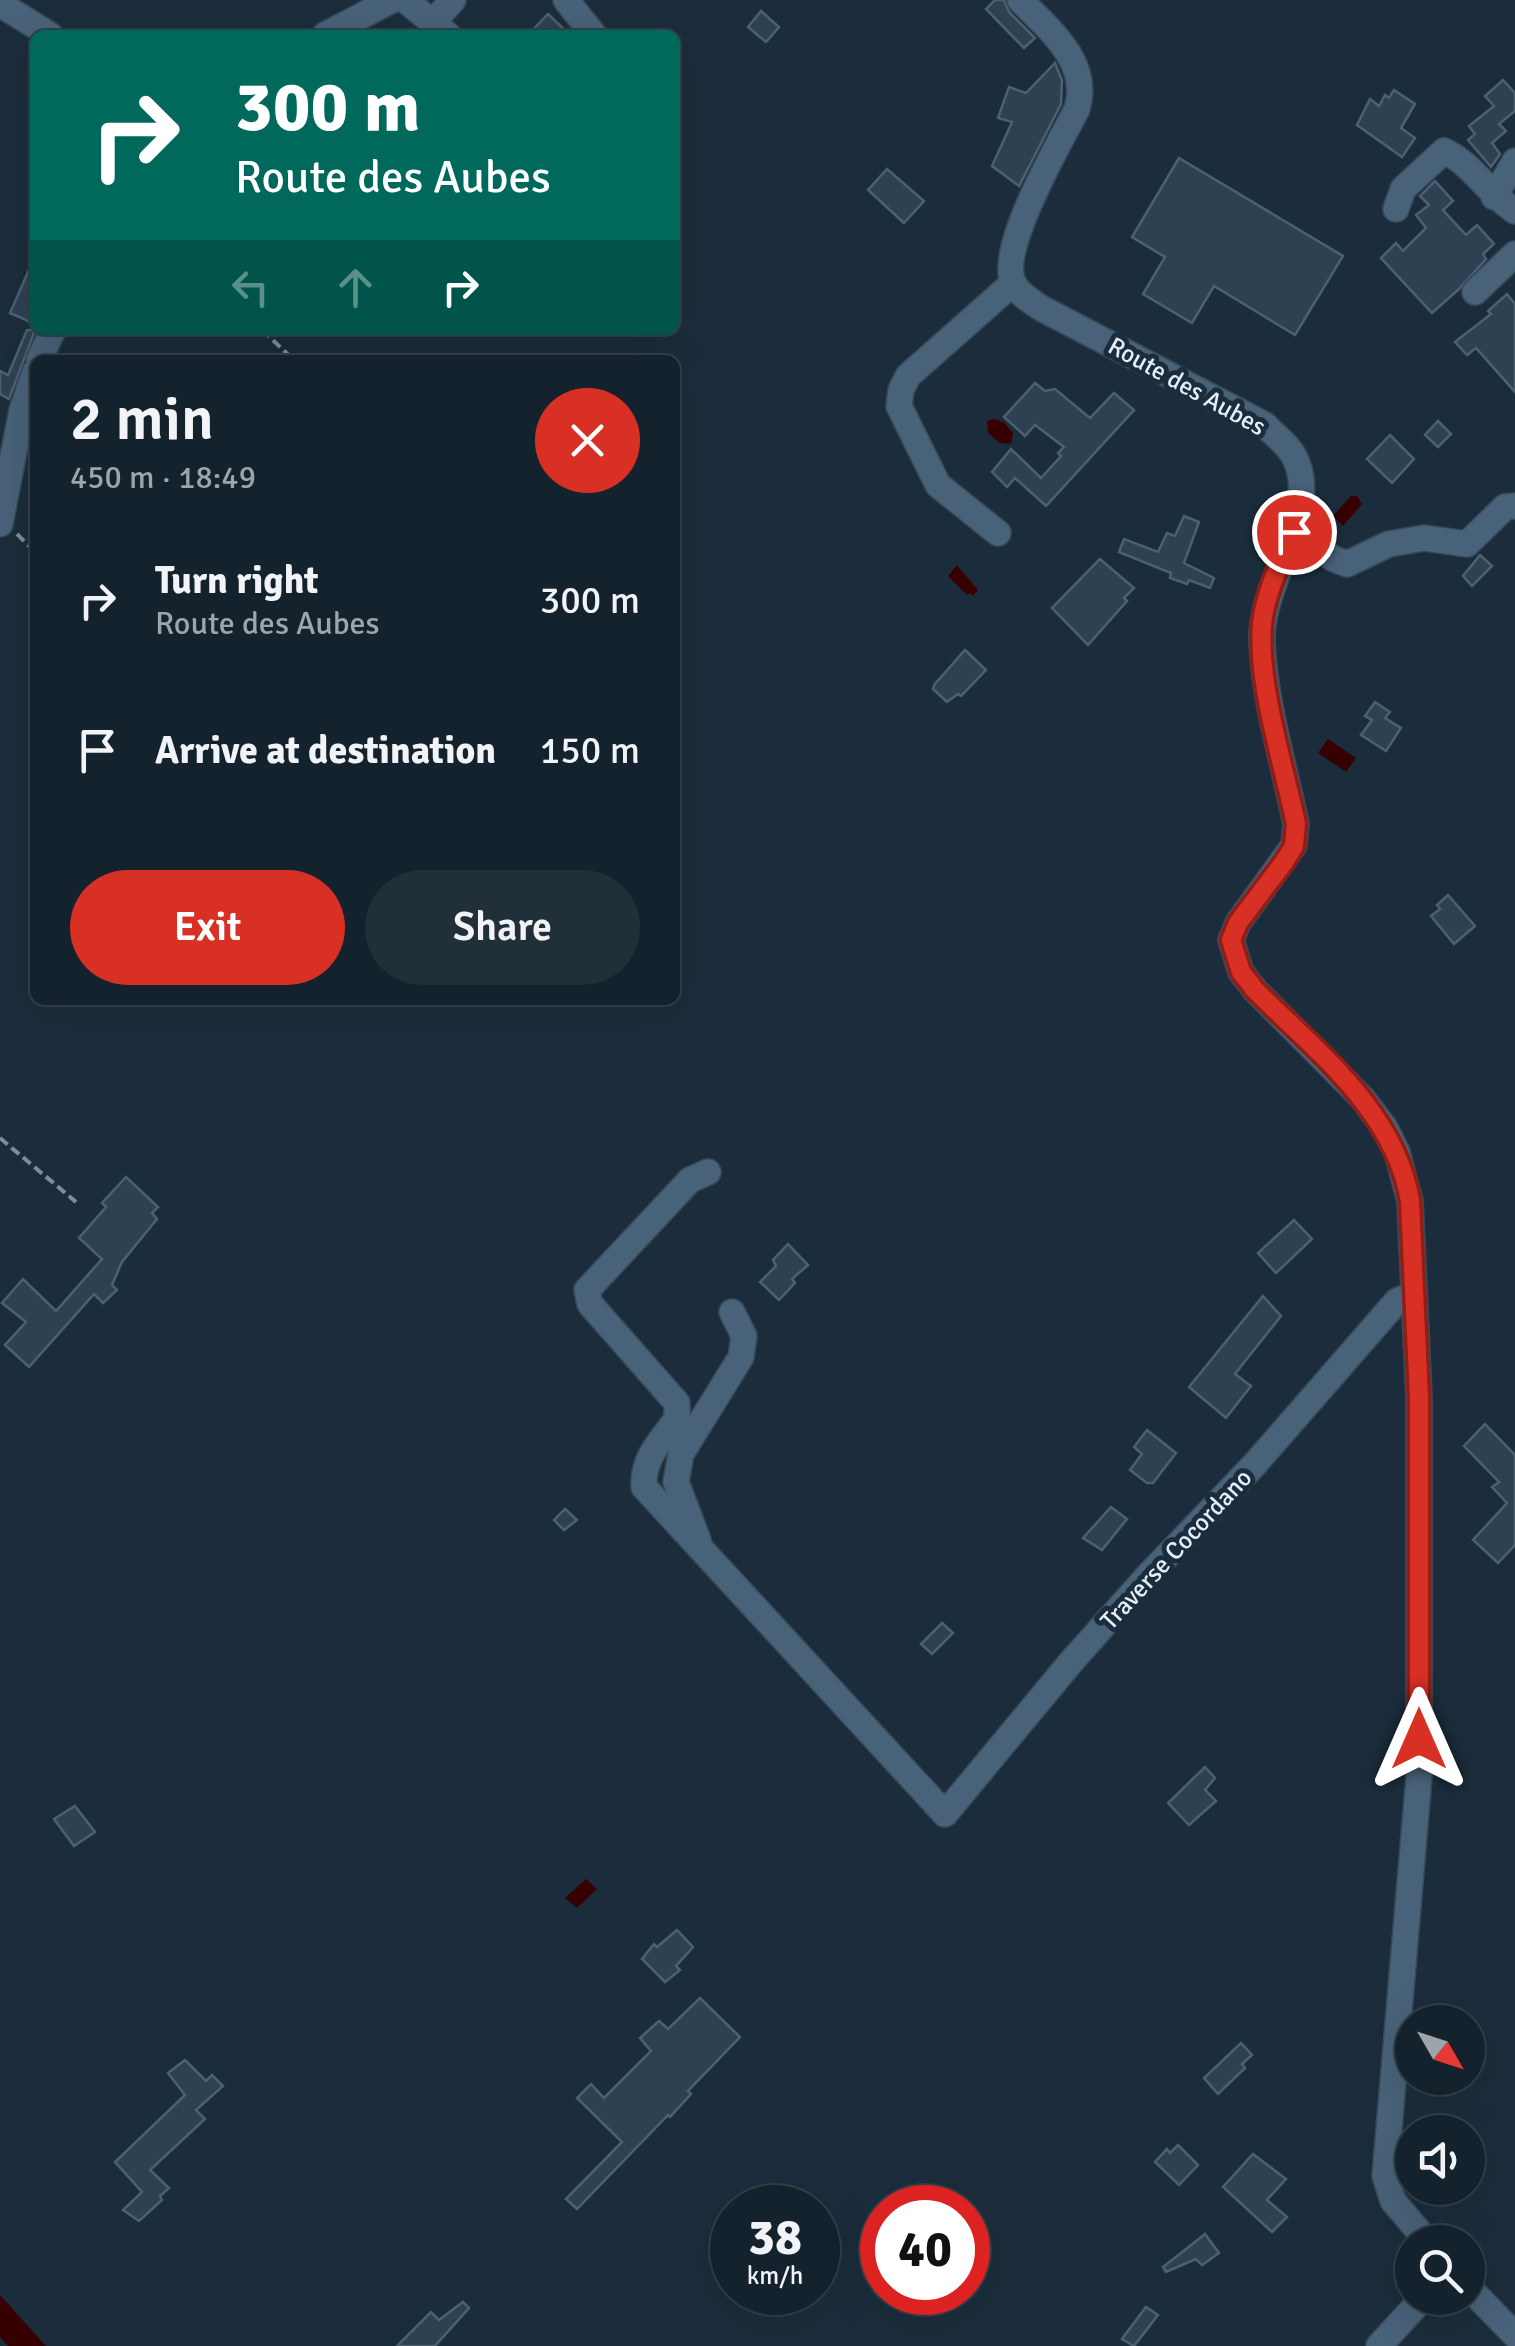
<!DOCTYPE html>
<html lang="en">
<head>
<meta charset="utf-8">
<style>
  :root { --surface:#14222d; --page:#212f39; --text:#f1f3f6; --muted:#9da4aa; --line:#333f49; --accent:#d93025 }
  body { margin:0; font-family:Signika,sans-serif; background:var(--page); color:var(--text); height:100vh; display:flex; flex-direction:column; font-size:38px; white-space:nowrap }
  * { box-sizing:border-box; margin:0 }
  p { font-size:32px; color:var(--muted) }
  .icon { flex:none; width:55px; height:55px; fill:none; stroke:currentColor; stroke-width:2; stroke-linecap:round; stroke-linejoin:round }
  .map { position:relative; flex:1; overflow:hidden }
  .details { position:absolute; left:30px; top:355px; width:650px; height:650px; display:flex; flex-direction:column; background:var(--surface); border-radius:15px; box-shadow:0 10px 40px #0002,0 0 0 2px var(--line) }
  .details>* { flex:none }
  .banner { position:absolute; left:30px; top:30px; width:650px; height:305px; border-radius:15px; box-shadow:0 10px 40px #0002,0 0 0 2px var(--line); background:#00695c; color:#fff; overflow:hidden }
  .needle { width:65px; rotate:129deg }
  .fabs { position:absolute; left:1395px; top:2005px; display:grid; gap:20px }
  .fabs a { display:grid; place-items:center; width:90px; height:90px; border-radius:50%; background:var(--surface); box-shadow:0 10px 40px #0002,0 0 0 2px var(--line); font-size:50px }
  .speed { position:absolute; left:710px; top:2185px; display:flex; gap:20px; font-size:50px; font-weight:700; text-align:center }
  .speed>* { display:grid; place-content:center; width:130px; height:130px; border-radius:50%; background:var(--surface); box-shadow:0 10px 40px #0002,0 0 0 2px var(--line); line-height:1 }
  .speed small { font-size:25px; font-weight:400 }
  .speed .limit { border:15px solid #d22; background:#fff; color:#111 }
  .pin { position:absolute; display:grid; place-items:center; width:85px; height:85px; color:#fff; margin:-42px; border:5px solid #fff; border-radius:50%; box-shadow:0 2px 10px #0007 }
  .me { position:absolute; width:110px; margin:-55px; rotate:0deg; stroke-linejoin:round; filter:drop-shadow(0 0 8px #0008) }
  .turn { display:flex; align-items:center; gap:35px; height:210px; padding:0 40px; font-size:45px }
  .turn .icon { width:130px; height:130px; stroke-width:2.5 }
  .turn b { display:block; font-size:70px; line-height:85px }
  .lanes { display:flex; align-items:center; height:95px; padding:0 40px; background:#0003; justify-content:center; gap:50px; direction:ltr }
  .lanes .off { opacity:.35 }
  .round { display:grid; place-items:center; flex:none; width:105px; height:105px; border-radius:52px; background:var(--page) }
  .summary { display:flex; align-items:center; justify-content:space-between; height:170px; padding:0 40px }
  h1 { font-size:60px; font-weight:600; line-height:75px }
  .action { display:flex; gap:20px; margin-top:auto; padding:20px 40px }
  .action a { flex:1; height:115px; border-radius:60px; background:var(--accent); color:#fff; font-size:40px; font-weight:600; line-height:115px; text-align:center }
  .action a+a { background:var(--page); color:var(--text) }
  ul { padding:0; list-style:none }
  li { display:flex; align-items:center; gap:30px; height:150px; padding:0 40px }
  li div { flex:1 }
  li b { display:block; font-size:38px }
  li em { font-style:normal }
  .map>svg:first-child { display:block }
  .water { fill:#360001 }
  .building { fill:#2e4152; stroke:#4c6072; stroke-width:2.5 }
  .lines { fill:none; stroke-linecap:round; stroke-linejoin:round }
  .minor-casing { stroke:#374856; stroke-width:28 }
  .path { stroke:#7e8d9a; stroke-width:4; stroke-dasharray:10 5; stroke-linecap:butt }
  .minor { stroke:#486279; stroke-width:25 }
  .route-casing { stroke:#8d1f18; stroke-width:25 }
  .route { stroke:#d93025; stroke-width:18 }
  .labels { text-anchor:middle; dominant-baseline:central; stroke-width:10; stroke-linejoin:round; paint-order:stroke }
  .street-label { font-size:25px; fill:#e3eef9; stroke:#1b2d3c }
</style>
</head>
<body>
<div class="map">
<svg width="1515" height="2346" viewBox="0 0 1515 2346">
  <rect width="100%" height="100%" fill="#1b2d3c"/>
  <!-- water -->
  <g class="water">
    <path d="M994 419 1004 422 1013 433 1011 444 1000 443 988 433 987 421Z"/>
    <path d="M1351 496H1357L1362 504 1343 526 1333 516Z"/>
    <path d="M957 565 978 590 973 596 970 593 967 595 948 576Z"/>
    <path d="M1328 739 1356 758 1346 772 1318 753Z"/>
    <path d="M586 1879 597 1889 577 1908 565 1898Z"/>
    <path d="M0 2295 46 2346H8L0 2337Z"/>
  </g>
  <!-- building -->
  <g class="building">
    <path d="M995 0H1004L1009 12 1035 38 1024 48 986 9Z"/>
    <path d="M761 11 779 27 766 42 748 27Z"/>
    <path d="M548 14 570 35H528Z"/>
    <path d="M1055 63 1062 80 1061 104 1019 186 992 166 1012 122 998 118 1009 87 1026 93Z"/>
    <path d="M1503 80 1515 93V111L1499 124 1506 131 1492 143 1500 154 1491 167 1468 140 1475 134 1469 126 1494 106 1485 96Z"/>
    <path d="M1394 90 1415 104 1401 128 1415 138 1402 157 1357 125 1370 99 1379 106 1385 95 1389 98Z"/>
    <path d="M1179 158 1343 256 1295 335 1214 286 1192 323 1143 294 1165 257 1132 237Z"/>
    <path d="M887 169 924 201 904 223 868 190Z"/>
    <path d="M1435 181 1453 201 1443 210 1466 235 1477 225 1494 244 1483 254 1486 259 1459 289 1432 313 1381 258 1396 243 1403 251 1426 228 1416 215 1429 205 1420 196Z"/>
    <path d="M35 256V324L10 313Z"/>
    <path d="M1507 294 1515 304V392L1476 348 1467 355 1455 342 1491 314 1488 311Z"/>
    <path d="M27 330H35L9 399 0 394V371L8 375Z"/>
    <path d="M1035 383 1045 391 1055 389 1090 418 1114 393 1134 410 1046 506 1015 478 1007 487 992 472 1011 449 1041 478 1061 456 1058 453 1064 447 1035 425 1025 436 1004 417Z"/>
    <path d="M1438 421 1451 434 1438 447 1425 435Z"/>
    <path d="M1390 435 1414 459 1392 483 1367 459Z"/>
    <path d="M1184 516 1199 522 1184 563 1214 578 1210 588 1189 580 1187 584 1170 578 1171 573 1119 552 1124 539 1158 552 1167 533 1175 536Z"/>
    <path d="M1480 555 1492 566 1472 586 1463 576Z"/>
    <path d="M1100 559 1134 588 1124 598 1127 601 1088 645 1052 608Z"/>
    <path d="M965 650 986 670 961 696 958 694 947 702 933 689 934 685Z"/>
    <path d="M1375 702 1390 712 1385 718 1401 728 1386 751 1361 735 1372 720 1365 716Z"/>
    <path d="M1448 895 1475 926 1454 944 1431 916 1440 909 1437 905Z"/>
    <path d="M126 1177 158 1207 152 1213 157 1219 122 1262 112 1285 117 1290 103 1303 94 1294 29 1367 5 1345 26 1322 2 1303 23 1279 56 1311 102 1259 79 1238 106 1207 102 1203Z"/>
    <path d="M1294 1220 1312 1239 1276 1273 1258 1253Z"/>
    <path d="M788 1244 808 1265 792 1279 795 1283 779 1300 760 1282 776 1266 773 1260Z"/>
    <path d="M1263 1296 1281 1316 1235 1374 1251 1386 1226 1418 1189 1387Z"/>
    <path d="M1485 1424 1515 1455V1545L1498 1563 1473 1540 1507 1503 1492 1487 1499 1482 1464 1446Z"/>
    <path d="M1147 1430 1176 1453 1153 1483H1147L1130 1470 1142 1454 1134 1447Z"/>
    <path d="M1111 1507 1127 1519 1102 1550 1083 1538Z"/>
    <path d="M565 1509 577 1520 564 1530 554 1520Z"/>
    <path d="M942 1623 953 1633 932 1654 921 1644Z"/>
    <path d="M1205 1767 1215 1778 1205 1790 1216 1801 1189 1825 1168 1803Z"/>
    <path d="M75 1806 95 1832 74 1846 54 1819Z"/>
    <path d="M677 1930 693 1947 676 1966 680 1970 665 1982 642 1959 654 1944 657 1947Z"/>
    <path d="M700 1998 740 2037 688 2091 691 2094 670 2117 668 2115 577 2209 566 2199 622 2142 577 2098 591 2084 604 2098 651 2051 640 2038 659 2021 668 2029Z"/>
    <path d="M1241 2043 1252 2055 1242 2064 1245 2068 1218 2094 1204 2078Z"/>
    <path d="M185 2060 206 2081 212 2075 223 2086 196 2110 205 2119 150 2170 169 2188 160 2196 162 2200 139 2221 123 2210 142 2192 115 2162 185 2095 168 2073Z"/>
    <path d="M1178 2145 1198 2165 1179 2185 1155 2162 1167 2149 1170 2153Z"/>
    <path d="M1253 2154 1286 2179 1267 2200 1287 2217 1272 2232 1223 2187Z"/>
    <path d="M1205 2234 1219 2253 1202 2265 1196 2259 1166 2272 1163 2267Z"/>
    <path d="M463 2302 469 2308 435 2346H397L431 2312 439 2320Z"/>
    <path d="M1146 2307 1158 2315 1134 2346 1122 2339Z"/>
  </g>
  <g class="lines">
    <defs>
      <g id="minor">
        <path d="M405 0 448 35"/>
        <path d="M566 0 594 35"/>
        <path d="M1020 0C1050 30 1091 63 1077 109 1060 142 998 248 1013 282 1018 294 1031 301 1041 308L1265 425C1273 434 1285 442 1292 453 1326 507 1259 580 1262 643 1265 704 1284 765 1296 824L1294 845 1238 923 1231 940 1241 972 1255 990 1363 1099 1385 1128 1397 1152 1410 1201 1419 1398V1777L1385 2176 1393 2201 1428 2242"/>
        <path d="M0 4 50 35"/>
        <path d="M433 22 453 0"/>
        <path d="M325 35 392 0"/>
        <path d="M1494 197 1515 161"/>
        <path d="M1396 209 1403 189 1444 151C1472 163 1489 195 1515 211"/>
        <path d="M1475 292 1515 254"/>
        <path d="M39 360 53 330"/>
        <path d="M0 524 22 410 35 372"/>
        <path d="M1294 531 1334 559 1347 564 1389 544 1424 538 1467 544 1505 507 1515 506"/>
        <path d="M998 533 938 485 899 406 901 390 908 376 1013 283"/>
        <path d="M708 1172 690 1180 587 1290 590 1304 677 1403V1419C660 1442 643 1457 644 1487L945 1814 1071 1662 1146 1578 1255 1464 1397 1301 1414 1294"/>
        <path d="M698 1540 676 1482 681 1454 741 1357 744 1336 732 1312"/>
        <path d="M1468 2287 1515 2335"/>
        <path d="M1379 2346 1423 2298"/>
      </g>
    </defs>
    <!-- minor casing -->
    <use href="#minor" class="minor-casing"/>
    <!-- path -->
    <g class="path">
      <path d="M262 330 294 360"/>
      <path d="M17 534 35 552"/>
      <path d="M0 1138 76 1202"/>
    </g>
    <!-- minor -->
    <use href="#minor" class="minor"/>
  </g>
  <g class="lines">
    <defs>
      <path id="route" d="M1294 532C1283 557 1270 583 1264 611 1252 667 1284 766 1296 824L1294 846 1284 862 1238 923 1231 940 1241 972 1255 990C1317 1052 1395 1111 1410 1201L1419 1398V1739"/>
    </defs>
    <!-- route casing -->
    <use href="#route" class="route-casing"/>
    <!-- route -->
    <use href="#route" class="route"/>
  </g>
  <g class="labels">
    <!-- street labels -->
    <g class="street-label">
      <text transform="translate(1187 386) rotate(29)">Route des Aubes</text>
      <text transform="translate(1176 1549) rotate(-47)">Traverse Cocordano</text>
    </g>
  </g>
</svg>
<div class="fabs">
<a><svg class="needle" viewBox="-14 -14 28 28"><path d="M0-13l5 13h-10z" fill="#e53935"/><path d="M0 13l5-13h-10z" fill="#9da4aa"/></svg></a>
<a><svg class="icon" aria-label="sound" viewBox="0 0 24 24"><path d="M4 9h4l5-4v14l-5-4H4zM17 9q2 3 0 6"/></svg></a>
<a><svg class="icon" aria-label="search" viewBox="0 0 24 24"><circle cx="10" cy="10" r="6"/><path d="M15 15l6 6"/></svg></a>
</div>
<div class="speed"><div>38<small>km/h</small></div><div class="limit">40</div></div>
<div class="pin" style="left:1294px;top:532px;background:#d93025"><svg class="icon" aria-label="arrive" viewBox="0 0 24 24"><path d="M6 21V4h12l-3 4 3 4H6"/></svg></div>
<svg class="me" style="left:1419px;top:1739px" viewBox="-20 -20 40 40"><path d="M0-17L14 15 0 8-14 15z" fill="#d93025" stroke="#fff" stroke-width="4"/></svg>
<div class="banner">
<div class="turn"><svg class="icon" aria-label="right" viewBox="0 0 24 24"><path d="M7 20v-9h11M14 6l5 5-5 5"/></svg><div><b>300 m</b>Route des Aubes</div></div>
<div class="lanes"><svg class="icon off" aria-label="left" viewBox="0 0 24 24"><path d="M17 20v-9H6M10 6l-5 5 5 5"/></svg><svg class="icon off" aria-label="ahead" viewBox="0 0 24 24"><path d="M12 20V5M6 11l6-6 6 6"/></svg><svg class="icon" aria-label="right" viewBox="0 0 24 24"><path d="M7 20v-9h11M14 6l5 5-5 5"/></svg></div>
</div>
<section class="details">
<div class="summary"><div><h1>2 min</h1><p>450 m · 18:49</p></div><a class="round" style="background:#d93025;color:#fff"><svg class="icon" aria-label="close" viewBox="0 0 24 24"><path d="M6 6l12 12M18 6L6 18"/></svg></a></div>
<ul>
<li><svg class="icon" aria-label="right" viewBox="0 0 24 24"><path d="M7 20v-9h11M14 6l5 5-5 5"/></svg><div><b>Turn right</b><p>Route des Aubes</p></div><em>300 m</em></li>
<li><svg class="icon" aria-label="arrive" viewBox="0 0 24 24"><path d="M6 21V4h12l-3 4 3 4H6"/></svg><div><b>Arrive at destination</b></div><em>150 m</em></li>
</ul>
<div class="action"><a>Exit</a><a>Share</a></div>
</section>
</div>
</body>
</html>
